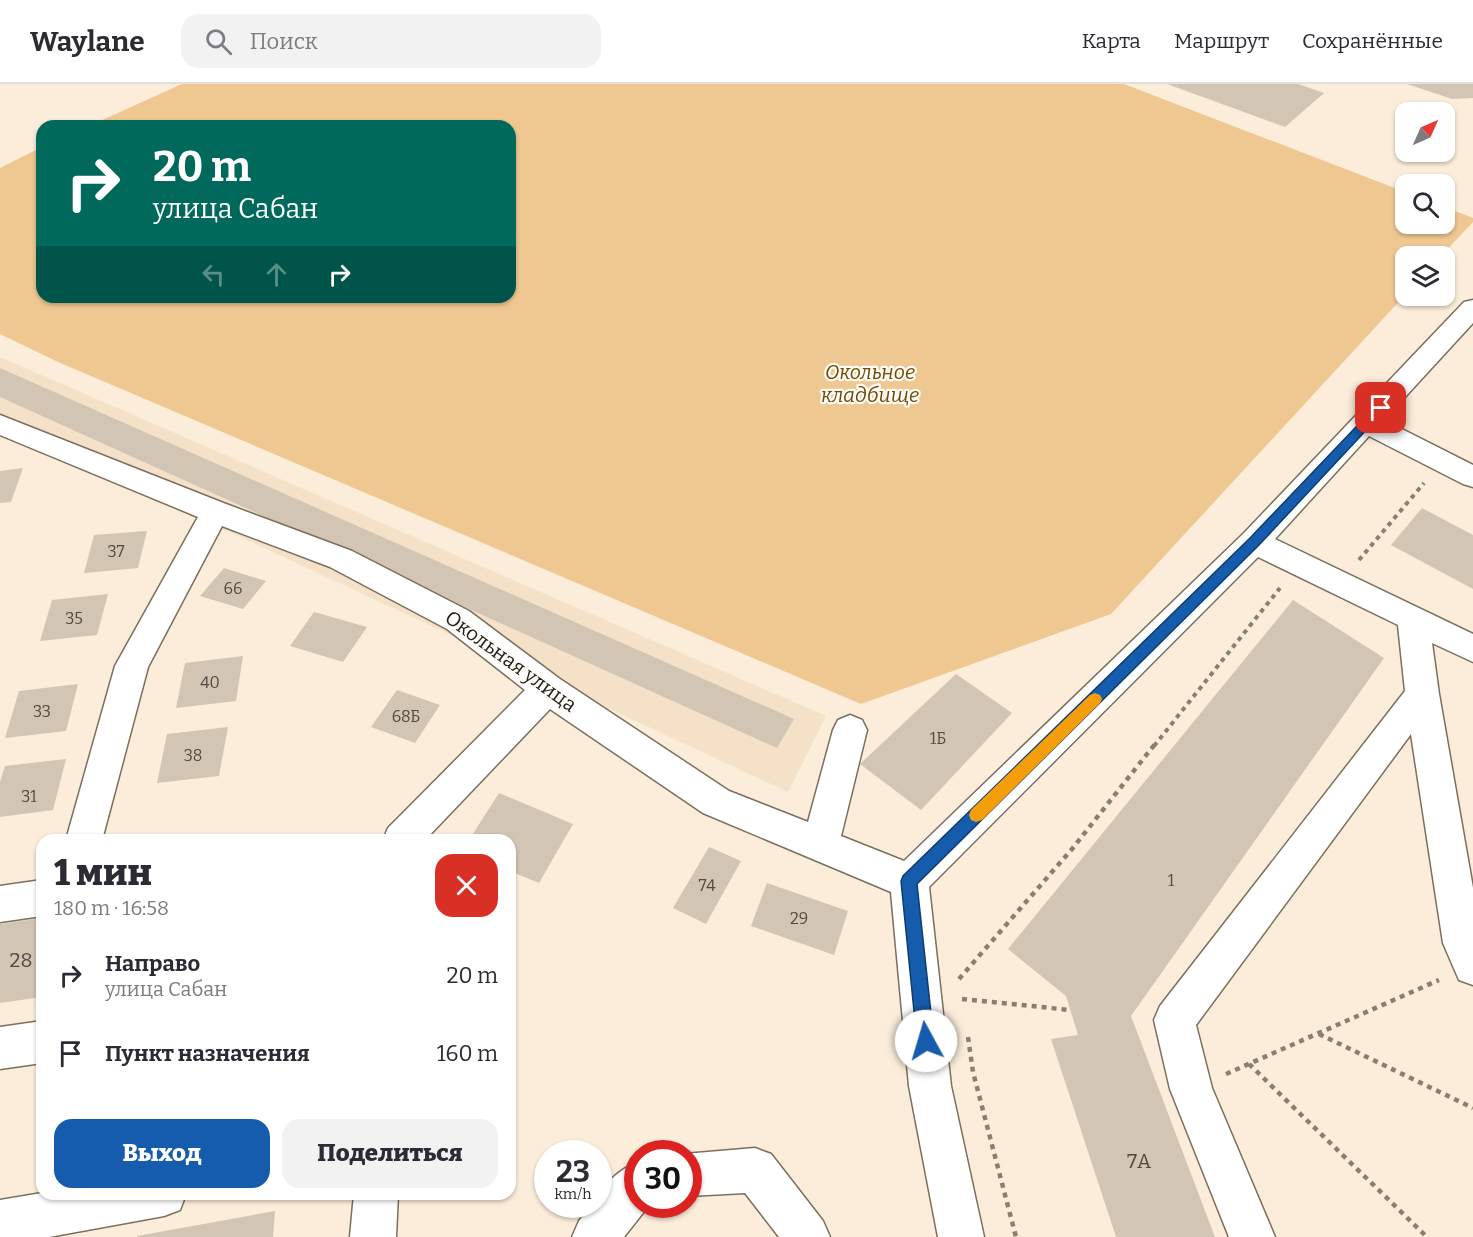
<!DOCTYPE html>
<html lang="ru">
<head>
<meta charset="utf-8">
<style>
  :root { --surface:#fff; --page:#f2f2f3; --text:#2b2b33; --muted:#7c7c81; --line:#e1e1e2; --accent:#165cac }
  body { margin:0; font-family:Bitter,serif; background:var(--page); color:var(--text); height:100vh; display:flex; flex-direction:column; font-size:22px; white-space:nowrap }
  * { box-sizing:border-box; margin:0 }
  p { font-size:20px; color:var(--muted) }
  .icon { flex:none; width:33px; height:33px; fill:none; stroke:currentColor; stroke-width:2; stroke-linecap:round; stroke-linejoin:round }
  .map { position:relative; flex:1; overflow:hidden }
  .sheet { position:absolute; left:36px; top:750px; width:480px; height:366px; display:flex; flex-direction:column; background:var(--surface); border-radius:18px; box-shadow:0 2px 4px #0004 }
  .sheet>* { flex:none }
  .banner { position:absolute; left:36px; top:36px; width:480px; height:183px; border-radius:18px; box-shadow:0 2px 4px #0004; background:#00695c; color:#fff; overflow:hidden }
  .needle { width:39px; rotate:45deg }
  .controls { position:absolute; left:1395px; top:18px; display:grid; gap:12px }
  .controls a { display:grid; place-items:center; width:60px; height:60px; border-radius:12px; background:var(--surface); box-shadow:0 2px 4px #0004; font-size:30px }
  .speed { position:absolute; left:534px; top:1056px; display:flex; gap:12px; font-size:30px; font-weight:700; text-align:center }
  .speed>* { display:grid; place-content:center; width:78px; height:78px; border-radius:50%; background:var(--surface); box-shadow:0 2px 4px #0004; line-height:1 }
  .speed small { font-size:15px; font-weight:400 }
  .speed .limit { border:9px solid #d22; background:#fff; color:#111 }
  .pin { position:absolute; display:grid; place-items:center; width:51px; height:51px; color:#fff; margin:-26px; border-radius:12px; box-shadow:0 3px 9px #0006 }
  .me { position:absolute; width:66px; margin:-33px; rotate:354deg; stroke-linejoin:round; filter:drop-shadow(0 0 4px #0008) }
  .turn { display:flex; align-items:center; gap:21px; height:126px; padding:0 18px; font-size:27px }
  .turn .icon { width:78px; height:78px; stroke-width:2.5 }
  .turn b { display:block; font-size:42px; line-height:51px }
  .lanes { display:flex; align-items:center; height:57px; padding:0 18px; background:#0003; justify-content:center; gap:30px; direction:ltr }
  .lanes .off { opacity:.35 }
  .round { display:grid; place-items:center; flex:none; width:63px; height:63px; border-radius:18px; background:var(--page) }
  .head { display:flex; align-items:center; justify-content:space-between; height:102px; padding:0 18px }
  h1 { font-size:36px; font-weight:800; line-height:45px }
  .button { display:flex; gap:12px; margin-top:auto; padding:12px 18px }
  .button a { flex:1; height:69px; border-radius:18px; background:var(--accent); color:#fff; font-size:24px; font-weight:800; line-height:69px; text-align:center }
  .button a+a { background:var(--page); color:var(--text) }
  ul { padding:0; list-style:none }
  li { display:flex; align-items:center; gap:18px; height:78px; padding:0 18px }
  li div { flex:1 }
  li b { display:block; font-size:22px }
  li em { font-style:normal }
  header { display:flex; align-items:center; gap:36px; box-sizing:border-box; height:84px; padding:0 30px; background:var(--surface); border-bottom:2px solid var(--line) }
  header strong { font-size:28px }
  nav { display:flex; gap:33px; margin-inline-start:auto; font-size:21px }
  .search { width:420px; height:54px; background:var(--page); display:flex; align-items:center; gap:15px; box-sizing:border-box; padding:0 21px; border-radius:18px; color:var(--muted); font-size:22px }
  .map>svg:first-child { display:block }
  .built { fill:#f4e1c8 }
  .green { fill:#efc791 }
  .building { fill:#d3c5b3 }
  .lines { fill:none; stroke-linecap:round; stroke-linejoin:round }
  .minor-casing { stroke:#7b6f5e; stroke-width:3 }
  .path-far1 { stroke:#887f73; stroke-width:4; stroke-dasharray:4.5 4.5; stroke-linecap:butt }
  .path { stroke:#887f73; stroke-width:4.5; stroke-dasharray:5 5; stroke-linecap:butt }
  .minor { fill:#fff; fill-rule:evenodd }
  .route { fill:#165cac; stroke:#0e3c70; stroke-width:1.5 }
  .slow { fill:#f59e0b }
  .labels { text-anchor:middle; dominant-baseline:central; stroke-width:4.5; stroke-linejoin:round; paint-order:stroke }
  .number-label { font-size:16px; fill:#504940 }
  .park-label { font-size:20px; font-style:italic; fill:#714b04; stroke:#fffcf8 }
  .street-label { font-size:20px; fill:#252019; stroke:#fffcf8 }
  .near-number-label { font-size:20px; fill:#504940 }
</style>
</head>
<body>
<header>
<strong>Waylane</strong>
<div class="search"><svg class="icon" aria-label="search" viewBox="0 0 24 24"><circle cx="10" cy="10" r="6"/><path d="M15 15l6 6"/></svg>Поиск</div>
<nav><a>Карта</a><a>Маршрут</a><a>Сохранённые</a></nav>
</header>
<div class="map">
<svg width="1473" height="1153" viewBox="0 0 1473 1153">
  <rect width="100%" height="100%" fill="#fbedda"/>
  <!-- built -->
  <path class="built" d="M0 273 826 632 788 708 0 341Z"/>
  <!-- green -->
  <path class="green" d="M182 0H1124L1405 108 1406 140H1444L1445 123 1473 134V138L1441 172H1406L1405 211 1111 530 861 620 58 278 0 250V84L42 63V213H510V42H89Z"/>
  <!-- building -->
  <g class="building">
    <path d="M1167 0H1298L1324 9 1285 43Z"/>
    <path d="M1407 0H1473V14L1452 15Z"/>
    <path d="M0 284 794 635 777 664 0 313Z"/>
    <path d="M23 384 11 418 0 419V387Z"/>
    <path d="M1422 424 1473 451V505L1391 461Z"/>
    <path d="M147 447 138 484 84 489 94 451Z"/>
    <path d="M224 484 266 497 243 525 200 512Z"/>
    <path d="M108 510 97 551 40 557 52 516Z"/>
    <path d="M1293 516 1384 574 1131 932 1215 1153H1116L1051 955 1078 951 1066 912 1008 865Z"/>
    <path d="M314 528 367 543 343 578 290 562Z"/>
    <path d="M243 572 236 617 176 624 185 579Z"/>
    <path d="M956 590 1012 629 921 726 860 680Z"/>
    <path d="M78 600 66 647 5 654 19 607Z"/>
    <path d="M397 606 440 621 415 659 371 643Z"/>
    <path d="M228 643 219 692 157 699 167 650Z"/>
    <path d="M66 675 53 726 0 733V698L5 682Z"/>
    <path d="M499 709 573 740 539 799 510 787V756H469Z"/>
    <path d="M709 763 741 777 706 840 673 824Z"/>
    <path d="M767 799 848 827 834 871 751 842Z"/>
    <path d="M42 834V913L0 919V840Z"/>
    <path d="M275 1127 273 1153H137V1152Z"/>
  </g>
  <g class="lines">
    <defs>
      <g id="minor">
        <path d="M1473 216V239L1384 336 1473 381V403L1463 400 1369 352 1275 455 1473 550V578L1432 559 1439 610 1473 804V901L1459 896 1443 859 1411 650 1196 941 1212 1004 1275 1153H1229L1170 1005 1154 936 1160 922 1405 607 1398 541 1258 473 929 803 951 1002 984 1153H938L909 1002 891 808 703 729 550 625 425 756H383L388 744 525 606 447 545 330 483 222 442 148 583 102 756H66L115 582 198 433 0 351V331L226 420 352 467 469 527 560 595 729 707 808 738 833 646 838 636 850 631 862 636 867 646 841 752 904 777 1244 449 1464 218Z"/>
        <path d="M42 796V832L0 838V802Z"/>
        <path d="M42 937V979L0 985V943Z"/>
        <path d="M755 1064 771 1070 823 1137 830 1153H779L745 1109 688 1112V1070H684Z"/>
        <path d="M638 1078V1120H650L624 1153H572L579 1137 592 1120H598C598 1102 622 1084 638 1078Z"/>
        <path d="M42 1109V1110H186L180 1126 164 1132 49 1153H0V1116Z"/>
        <path d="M354 1110H398L396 1153H350Z"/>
      </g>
    </defs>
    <!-- minor casing -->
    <use href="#minor" class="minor-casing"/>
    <!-- path-far1 -->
    <g class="path-far1">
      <path d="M1359 476 1424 399"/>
      <path d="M1154 662 1280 504"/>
    </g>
    <!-- path -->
    <g class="path">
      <path d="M959 895 1072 765 1155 660"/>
      <path d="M962 915 1070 926"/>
      <path d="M1319 950 1473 1024"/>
      <path d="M968 953 973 988 1016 1153"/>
      <path d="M1249 980 1427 1153"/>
      <path d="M1226 990 1439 896"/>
    </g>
    <!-- minor -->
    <use href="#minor" class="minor"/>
  </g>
  <!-- route -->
  <path class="route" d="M1381 320 1387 324 1385 326 1259 461 917 800 934 957 932 963 926 965 919 963 917 957 901 797 903 792 1250 454 1377 321Z"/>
  <!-- slow -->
  <path class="slow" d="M1095 609 1100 611 1102 615 1100 619 982 736 976 738 971 736 969 731 971 726 1090 611Z"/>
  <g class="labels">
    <!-- number labels -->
    <g class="number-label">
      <text x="116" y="467">37</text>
      <text x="233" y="504">66</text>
      <text x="74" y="534">35</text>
      <text x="210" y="598">40</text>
      <text x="42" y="627">33</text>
      <text x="406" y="632">68Б</text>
      <text x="938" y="654">1Б</text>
      <text x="193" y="671">38</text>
      <text x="29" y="712">31</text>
      <text x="1171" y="796">1</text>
      <text x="707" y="801">74</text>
      <text x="799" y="834">29</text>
    </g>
    <!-- park labels -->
    <g class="park-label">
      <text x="870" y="288">Окольное<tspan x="870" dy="23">кладбище</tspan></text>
    </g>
    <!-- street labels -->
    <g class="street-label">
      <text transform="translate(511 577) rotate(36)">Окольная улица</text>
    </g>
    <!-- near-number labels -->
    <g class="near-number-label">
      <text x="21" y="876">28</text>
      <text x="1139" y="1077">7А</text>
    </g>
  </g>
</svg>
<div class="controls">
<a><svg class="needle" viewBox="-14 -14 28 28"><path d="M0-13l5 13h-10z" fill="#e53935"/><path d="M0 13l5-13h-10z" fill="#7c7c81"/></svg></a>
<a><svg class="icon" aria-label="search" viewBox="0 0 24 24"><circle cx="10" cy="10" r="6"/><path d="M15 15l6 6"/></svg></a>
<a><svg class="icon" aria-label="layers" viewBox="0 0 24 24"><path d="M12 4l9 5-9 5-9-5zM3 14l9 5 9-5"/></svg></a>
</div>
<div class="speed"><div>23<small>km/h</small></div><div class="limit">30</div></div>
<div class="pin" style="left:1381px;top:324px;background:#d93025"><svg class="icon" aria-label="arrive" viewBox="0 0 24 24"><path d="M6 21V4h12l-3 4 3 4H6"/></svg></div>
<svg class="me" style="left:926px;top:957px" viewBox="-20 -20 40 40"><circle r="19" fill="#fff"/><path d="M0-13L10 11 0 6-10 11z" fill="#165cac"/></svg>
<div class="banner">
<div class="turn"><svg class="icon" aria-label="right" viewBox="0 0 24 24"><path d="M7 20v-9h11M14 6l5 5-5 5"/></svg><div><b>20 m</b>улица Сабан</div></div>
<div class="lanes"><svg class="icon off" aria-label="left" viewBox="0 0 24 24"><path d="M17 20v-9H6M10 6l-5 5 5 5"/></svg><svg class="icon off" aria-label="ahead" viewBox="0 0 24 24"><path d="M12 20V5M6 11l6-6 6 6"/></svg><svg class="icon" aria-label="right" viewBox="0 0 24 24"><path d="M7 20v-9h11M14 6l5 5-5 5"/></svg></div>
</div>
<section class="sheet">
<div class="head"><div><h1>1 мин</h1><p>180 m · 16:58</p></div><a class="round" style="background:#d93025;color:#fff"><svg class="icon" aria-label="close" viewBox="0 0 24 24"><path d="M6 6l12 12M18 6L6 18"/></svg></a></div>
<ul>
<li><svg class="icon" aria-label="right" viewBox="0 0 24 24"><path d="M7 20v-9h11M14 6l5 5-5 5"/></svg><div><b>Направо</b><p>улица Сабан</p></div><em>20 m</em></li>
<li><svg class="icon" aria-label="arrive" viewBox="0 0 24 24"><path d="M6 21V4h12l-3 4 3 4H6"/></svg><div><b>Пункт назначения</b></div><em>160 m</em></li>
</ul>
<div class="button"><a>Выход</a><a>Поделиться</a></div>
</section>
</div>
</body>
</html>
